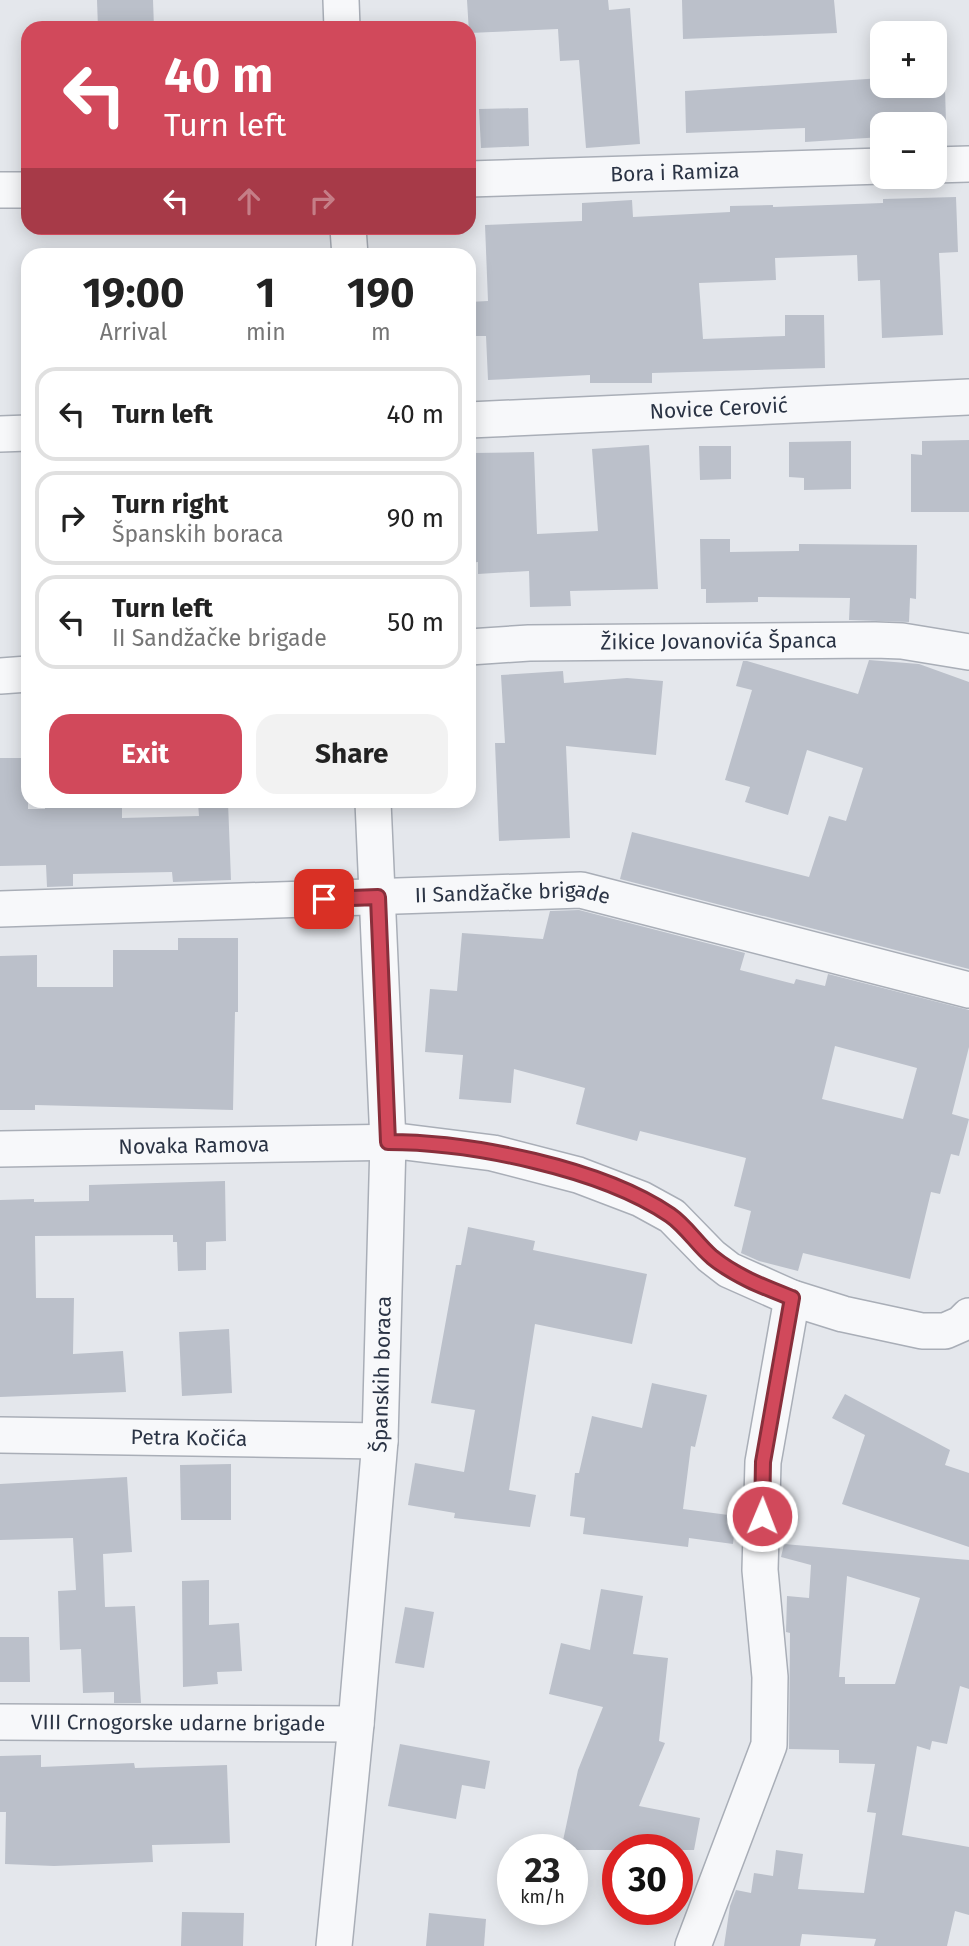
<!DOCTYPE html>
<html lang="en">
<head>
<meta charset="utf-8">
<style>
  :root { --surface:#fff; --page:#f2f2f2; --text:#222; --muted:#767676; --line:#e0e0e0; --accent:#d1495b }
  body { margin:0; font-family:"Fira Sans",sans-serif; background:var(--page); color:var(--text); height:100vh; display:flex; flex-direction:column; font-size:26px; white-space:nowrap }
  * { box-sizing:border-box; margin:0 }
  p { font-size:23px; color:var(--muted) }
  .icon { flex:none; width:38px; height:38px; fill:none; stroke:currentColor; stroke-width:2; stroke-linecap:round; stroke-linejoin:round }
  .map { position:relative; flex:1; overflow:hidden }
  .details { position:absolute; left:21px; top:248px; width:455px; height:560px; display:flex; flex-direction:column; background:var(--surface); border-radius:21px; box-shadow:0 4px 18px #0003 }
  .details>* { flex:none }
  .guide { position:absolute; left:21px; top:21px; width:455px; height:214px; border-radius:21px; box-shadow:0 4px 18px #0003; background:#d1495b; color:#fff; overflow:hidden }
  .tools { position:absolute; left:870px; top:21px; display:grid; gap:14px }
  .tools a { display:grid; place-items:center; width:77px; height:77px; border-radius:14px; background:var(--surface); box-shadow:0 4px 18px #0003; font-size:35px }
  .speed { position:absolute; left:497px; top:1834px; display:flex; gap:14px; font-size:35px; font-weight:700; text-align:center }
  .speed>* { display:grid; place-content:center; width:91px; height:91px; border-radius:50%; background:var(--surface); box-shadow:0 4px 18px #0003; line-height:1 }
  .speed small { font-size:18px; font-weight:400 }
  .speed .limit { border:10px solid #d22; background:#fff; color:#111 }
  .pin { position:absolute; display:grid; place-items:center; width:60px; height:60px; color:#fff; margin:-30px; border-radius:14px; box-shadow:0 4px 10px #0006 }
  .me { position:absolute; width:77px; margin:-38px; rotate:1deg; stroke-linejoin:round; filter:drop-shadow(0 0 5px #0008) }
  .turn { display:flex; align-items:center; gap:24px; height:147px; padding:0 28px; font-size:32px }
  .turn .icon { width:91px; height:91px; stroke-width:2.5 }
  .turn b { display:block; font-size:49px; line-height:60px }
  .lanes { display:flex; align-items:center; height:66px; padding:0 28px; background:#0003; justify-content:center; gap:35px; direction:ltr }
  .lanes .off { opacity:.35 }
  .eta { display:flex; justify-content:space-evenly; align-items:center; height:119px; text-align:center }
  .eta b { font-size:42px; font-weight:700; line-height:49px }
  .button { display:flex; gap:14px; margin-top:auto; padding:14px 28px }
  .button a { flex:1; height:80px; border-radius:21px; background:var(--accent); color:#fff; font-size:28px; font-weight:700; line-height:80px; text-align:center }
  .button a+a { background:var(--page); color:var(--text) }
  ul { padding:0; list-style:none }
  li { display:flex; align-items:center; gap:21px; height:94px; margin:0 14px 10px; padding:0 14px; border:4px solid var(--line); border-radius:21px }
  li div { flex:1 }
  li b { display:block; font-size:26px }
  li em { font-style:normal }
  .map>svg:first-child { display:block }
  .building { fill:#bbc0ca; fill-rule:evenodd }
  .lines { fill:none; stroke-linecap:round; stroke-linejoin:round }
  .street-casing { stroke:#a9aeb7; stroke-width:38 }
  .street { stroke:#f7f8fa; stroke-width:35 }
  .route-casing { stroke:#882f3b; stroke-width:18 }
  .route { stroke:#d1495b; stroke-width:12 }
  .labels { text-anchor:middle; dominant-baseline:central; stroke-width:5; stroke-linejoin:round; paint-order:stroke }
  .street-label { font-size:21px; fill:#2b3445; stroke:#f4f6f9 }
</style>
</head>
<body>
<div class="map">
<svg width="969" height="1946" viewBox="0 0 969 1946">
  <rect width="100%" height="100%" fill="#e4e7ec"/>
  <!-- building -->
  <g class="building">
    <path d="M97 0H153L154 28H98Z"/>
    <path d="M467 0H608L609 10 630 8 640 144 586 148 579 60 560 61 558 29 469 33Z"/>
    <path d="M682 0H834L837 33 683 39Z"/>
    <path d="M882 78V86H907V90L945 88 946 124H882V137L805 142V128L686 133 685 91Z"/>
    <path d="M528 108 529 146 481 148 479 109Z"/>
    <path d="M956 197 958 252 939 253 943 335 882 338 880 280 858 281 857 255 775 258 776 280 699 283 703 339 785 336V315H824L825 368 652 373V383H590V375L488 380 486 336H469V302L488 301 485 225 582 221V203L632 200 633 217 730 212V206L773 205V207L883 203V199Z"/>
    <path d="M969 440V512H911V454L922 455V441Z"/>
    <path d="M851 441V489L804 490V478L789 477V442Z"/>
    <path d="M649 445 658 589 570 591 571 606 530 607 529 571 478 574V562L469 563V537L476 536 473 453 534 452 537 534 598 531 592 449Z"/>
    <path d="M699 446H731V479L700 480Z"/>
    <path d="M700 539H730V552L799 551V544L917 545 916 599 910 598 909 622 849 620 850 598 758 597V602L706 603V589H701Z"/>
    <path d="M869 660 919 664 969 682V969L620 879 632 832 809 877 829 816 846 821 863 768 807 750 788 815 745 802 750 787 725 780 752 690 736 686 743 661H747L858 694Z"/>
    <path d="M563 671 564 683 627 678 663 681 656 755 566 746 570 838 499 841 495 743H505L501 675Z"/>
    <path d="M0 758H28V809H45V802H69V808L122 807V818L199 816 198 803 228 802 231 880 173 882 172 872 73 874V886L47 887 46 865 0 866Z"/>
    <path d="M579 910 745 953 740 970 794 984 796 979 825 986 828 974 969 1010V1047L952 1114 969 1119 959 1156 951 1154 940 1194 931 1192 910 1279 803 1253 798 1271 759 1261 741 1253 751 1211 734 1206 746 1158 640 1131 637 1141 576 1124 585 1088 514 1069 511 1103 459 1099 463 1055 425 1052 430 989 457 991 462 933 543 939 550 911ZM835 1046 917 1068 903 1119 822 1099Z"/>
    <path d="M178 938H238V1012H235L233 1110 35 1105V1110H0V956L37 955V987H113V950H178Z"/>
    <path d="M225 1181 226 1241 206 1242V1270L178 1271 177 1242H173V1235L35 1236 36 1298H74L73 1354 123 1351 126 1392 0 1397V1200L34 1199V1202L89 1201V1185Z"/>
    <path d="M468 1227 535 1241 533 1250 647 1274 632 1344 535 1324 509 1490 536 1495 530 1527 454 1518 455 1513 408 1505 415 1463 464 1472 475 1410 431 1403 456 1265H461Z"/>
    <path d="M229 1329 232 1393 182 1396 179 1332Z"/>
    <path d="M652 1383 707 1395 695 1447 691 1446 683 1509 736 1516 733 1544 689 1538 688 1547 583 1534 585 1518 570 1516 575 1473H579L592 1416 642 1428Z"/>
    <path d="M845 1394 950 1450 945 1465 969 1473V1547L842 1504 865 1435 832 1418Z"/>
    <path d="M231 1464V1520H181L180 1465Z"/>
    <path d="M127 1477 132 1552 103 1554 105 1607 135 1606 141 1703H114V1692L83 1693 81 1649 60 1650 58 1591 76 1590 73 1538 0 1540V1484Z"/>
    <path d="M784 1544 969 1560V1689L960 1686 947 1744 932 1741 930 1750 917 1746 902 1835 969 1847V1915L955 1911 947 1946H874L876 1939 802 1934 800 1946H724L730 1906 736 1890 751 1893 754 1873 773 1876 776 1850 803 1854 798 1889 864 1893 876 1813 867 1812 875 1764 839 1763V1750L789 1749 790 1633 786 1632 787 1596 809 1598 811 1565 781 1557ZM847 1576 920 1598 895 1684H845V1677H839Z"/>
    <path d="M209 1580V1625L239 1623 242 1671 217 1672 218 1684 183 1687 182 1581Z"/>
    <path d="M601 1589 643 1596 633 1654 668 1658 659 1741 665 1743 639 1806 700 1818 694 1850H561L578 1770 603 1707 549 1694 561 1643 590 1650Z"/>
    <path d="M405 1607 434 1612 424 1668 395 1663Z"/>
    <path d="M0 1637H29L30 1682H0Z"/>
    <path d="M400 1744 490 1761 485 1789 462 1785 456 1819 388 1806Z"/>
    <path d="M41 1755V1767L134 1763 135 1768 227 1765 230 1843 152 1845 153 1862 54 1866 5 1864 6 1812H0V1756Z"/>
    <path d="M182 1912 244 1913 243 1946H181Z"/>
    <path d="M429 1913 486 1919 484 1946H426Z"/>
  </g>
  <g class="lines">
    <defs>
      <g id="street">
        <path d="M341 0 342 28"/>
        <path d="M934 165 969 164"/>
        <path id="s1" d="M469 179 882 166"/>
        <path d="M0 190H28"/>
        <path d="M348 228 350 256"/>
        <path id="s2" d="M469 420 969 397"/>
        <path d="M0 434 28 433"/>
        <path id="s3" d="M469 647 529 643 875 640 902 641 969 652"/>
        <path d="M0 676 28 674"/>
        <path id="s4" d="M0 909 581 890 969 990"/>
        <path id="s5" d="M0 1149 405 1142 493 1153 578 1175 641 1199 672 1216 711 1256 729 1270 792 1298 843 1314 922 1331H945L961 1324 969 1316"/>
        <path id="s6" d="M0 1435 380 1441"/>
        <path id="s7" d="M0 1722 356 1724"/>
        <path id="s8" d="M334 1946 356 1724 380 1441 388 1142 373 802"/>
        <path d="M693 1946 769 1745 770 1677 760 1570 763 1462 792 1298"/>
      </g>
    </defs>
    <!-- street casing -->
    <use href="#street" class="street-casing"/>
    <!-- street -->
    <use href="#street" class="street"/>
  </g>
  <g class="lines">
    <defs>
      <path id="route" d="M324 899 378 897 388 1142C470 1142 601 1168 670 1215 686 1226 697 1244 712 1257 735 1276 764 1287 792 1298L763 1462 762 1516"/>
    </defs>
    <!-- route casing -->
    <use href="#route" class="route-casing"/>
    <!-- route -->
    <use href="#route" class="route"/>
  </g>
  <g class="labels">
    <!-- street labels -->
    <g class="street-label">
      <text stroke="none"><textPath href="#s1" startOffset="206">Bora i Ramiza</textPath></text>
      <text stroke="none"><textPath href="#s2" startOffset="250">Novice Cerović</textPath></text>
      <text stroke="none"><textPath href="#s3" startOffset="250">Žikice Jovanovića Španca</textPath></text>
      <text stroke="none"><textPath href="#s4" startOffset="513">II Sandžačke brigade</textPath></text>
      <text stroke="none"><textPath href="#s5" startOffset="194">Novaka Ramova</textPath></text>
      <text stroke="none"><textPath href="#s8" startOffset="574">Španskih boraca</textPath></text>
      <text stroke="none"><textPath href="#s6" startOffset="189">Petra Kočića</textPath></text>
      <text stroke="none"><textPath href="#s7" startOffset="178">VIII Crnogorske udarne brigade</textPath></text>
    </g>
  </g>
</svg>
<div class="tools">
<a>+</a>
<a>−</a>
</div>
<div class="speed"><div>23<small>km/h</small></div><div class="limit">30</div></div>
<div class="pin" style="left:324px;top:899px;background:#d93025"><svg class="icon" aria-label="arrive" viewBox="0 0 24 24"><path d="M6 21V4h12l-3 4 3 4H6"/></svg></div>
<svg class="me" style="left:762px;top:1516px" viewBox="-20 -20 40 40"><circle r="17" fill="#d1495b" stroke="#fff" stroke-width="3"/><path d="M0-11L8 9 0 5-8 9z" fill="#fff"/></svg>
<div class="guide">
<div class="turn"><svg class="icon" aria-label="left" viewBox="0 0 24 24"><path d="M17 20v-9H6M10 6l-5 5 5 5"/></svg><div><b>40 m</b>Turn left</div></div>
<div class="lanes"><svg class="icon" aria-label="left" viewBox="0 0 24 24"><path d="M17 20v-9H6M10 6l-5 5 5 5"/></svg><svg class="icon off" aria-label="ahead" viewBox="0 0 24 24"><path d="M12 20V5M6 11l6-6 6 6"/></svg><svg class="icon off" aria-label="right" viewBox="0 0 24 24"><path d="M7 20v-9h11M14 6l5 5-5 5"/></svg></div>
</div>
<section class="details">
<div class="eta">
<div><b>19:00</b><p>Arrival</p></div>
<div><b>1</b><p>min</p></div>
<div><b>190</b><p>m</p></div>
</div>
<ul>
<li><svg class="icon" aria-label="left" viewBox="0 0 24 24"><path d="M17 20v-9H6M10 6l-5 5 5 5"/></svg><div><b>Turn left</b></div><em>40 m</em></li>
<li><svg class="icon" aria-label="right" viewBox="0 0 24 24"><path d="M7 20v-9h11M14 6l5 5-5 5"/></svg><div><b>Turn right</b><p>Španskih boraca</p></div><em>90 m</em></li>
<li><svg class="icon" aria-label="left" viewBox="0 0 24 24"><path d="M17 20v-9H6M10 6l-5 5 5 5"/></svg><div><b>Turn left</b><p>II Sandžačke brigade</p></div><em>50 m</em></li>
</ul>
<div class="button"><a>Exit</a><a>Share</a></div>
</section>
</div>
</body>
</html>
